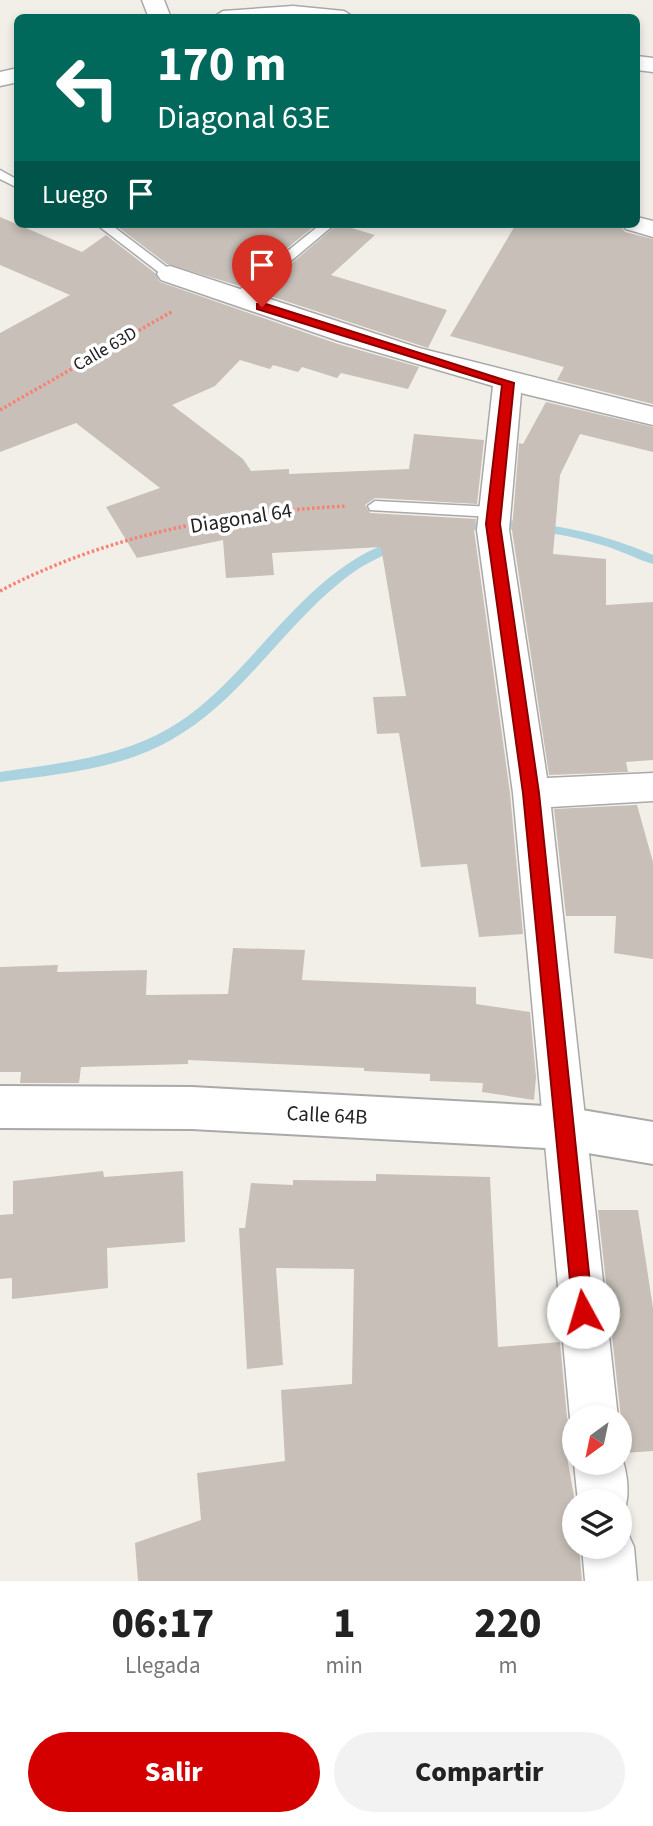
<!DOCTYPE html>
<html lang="es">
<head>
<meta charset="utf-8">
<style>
  :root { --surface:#fff; --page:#f2f2f2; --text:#222; --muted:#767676; --accent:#d40000 }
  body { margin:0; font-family:"Source Sans 3",sans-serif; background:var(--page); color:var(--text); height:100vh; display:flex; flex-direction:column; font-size:26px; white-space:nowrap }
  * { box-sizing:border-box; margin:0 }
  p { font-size:23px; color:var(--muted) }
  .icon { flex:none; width:38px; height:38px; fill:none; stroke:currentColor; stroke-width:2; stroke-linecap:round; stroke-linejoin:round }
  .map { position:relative; height:1581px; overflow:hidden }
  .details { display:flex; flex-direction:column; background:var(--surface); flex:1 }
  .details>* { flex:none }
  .guide { position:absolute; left:14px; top:14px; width:626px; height:214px; border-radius:10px; box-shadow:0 4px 10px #0003; background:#00695c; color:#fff; overflow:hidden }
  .needle { width:46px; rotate:213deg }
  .buttons { position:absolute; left:562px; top:1405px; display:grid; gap:14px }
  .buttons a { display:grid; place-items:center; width:70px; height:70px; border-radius:50%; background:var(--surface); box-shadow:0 4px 10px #0003; font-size:35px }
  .pin { position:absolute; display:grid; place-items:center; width:60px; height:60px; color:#fff; margin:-72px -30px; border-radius:50% 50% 50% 0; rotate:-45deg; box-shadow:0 0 7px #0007 }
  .pin .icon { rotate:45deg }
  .me { position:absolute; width:77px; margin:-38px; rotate:354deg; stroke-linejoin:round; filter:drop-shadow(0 0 5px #0008) }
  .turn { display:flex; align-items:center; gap:24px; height:147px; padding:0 28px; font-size:32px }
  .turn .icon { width:91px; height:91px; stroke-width:2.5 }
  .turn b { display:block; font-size:49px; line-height:60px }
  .then { display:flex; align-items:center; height:66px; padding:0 28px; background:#0003; gap:14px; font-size:26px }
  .eta { display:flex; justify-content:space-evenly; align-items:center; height:119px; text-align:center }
  .eta b { font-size:42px; font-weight:800; line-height:49px }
  .primary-button { display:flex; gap:14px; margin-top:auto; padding:14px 28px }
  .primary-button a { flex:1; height:80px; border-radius:42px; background:var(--accent); color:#fff; font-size:28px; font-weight:800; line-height:80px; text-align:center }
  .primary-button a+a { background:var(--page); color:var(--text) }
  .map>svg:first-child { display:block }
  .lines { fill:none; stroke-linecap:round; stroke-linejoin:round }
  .stream { fill:#aad3df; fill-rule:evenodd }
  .building { fill:#c7bfb8 }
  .service-casing { stroke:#a9a9a9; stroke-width:3 }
  .minor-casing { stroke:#a9a9a9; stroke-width:3 }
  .tertiary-casing { stroke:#a9a9a9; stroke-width:4 }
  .path { stroke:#fa8072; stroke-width:3.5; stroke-dasharray:2.5 2.5; stroke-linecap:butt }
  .service { fill:#fff; fill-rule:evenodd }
  .minor { fill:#fff; fill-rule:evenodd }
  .tertiary { fill:#fff; fill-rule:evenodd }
  .route { fill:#d40000; stroke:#8a0000; stroke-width:2 }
  .labels { text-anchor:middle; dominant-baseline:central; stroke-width:7; stroke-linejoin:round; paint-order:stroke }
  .far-street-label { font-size:18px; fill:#222; stroke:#fff }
  .street-label { font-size:21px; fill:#222; stroke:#fff }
</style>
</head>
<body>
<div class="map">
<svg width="653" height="1581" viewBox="0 0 653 1581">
  <rect width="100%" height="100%" fill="#f2efe9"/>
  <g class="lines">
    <!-- stream -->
    <g class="stream">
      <path d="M504 520C556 524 605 534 653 555V564C636 559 620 550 602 545 554 530 505 526 456 532L450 528 456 524Z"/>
      <path d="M399 539 403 540 405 543 403 546C382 556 361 565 343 580 281 629 241 701 171 740 118 770 58 774 0 782V772C66 762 132 757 188 716 261 662 308 567 399 539Z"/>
    </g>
  </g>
  <!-- building -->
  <g class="building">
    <path d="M0 217 82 252 106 235 155 273 160 282 338 344 419 367 408 389 341 373 337 378 302 367 298 372 273 365 270 369 240 360 215 386 172 405 243 459 251 471 289 469V474L409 469 414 434 484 440 477 504 375 498 365 505 370 513 476 519 474 530 510 793 523 934 479 937 467 864 421 867 399 733 377 734 373 697 406 696 381 547 272 553 274 575 226 578 223 540 137 558 106 507 160 488 76 423 0 452V333L70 295 0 265Z"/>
    <path d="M122 224H317L240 286 167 264 118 227Z"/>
    <path d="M338 224 375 235 331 275 447 310 428 348 258 292Z"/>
    <path d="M516 224H619L625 232 653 239V404L557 380 564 367 450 336Z"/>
    <path d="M546 402 653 427V452L580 434 560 475 553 554 606 559V605L653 602V760L626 762 628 772 549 775 512 530 519 443 523 444Z"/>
    <path d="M637 805 653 862V959L614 953 616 916H566L554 809Z"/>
    <path d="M233 948 305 950 302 980 476 987V1004L530 1012 536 1077 534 1100 482 1092 483 1083 430 1081V1074L364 1071V1068L188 1060V1064L81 1067 79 1083H20L21 1072H0V967L58 965 57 972 147 970 146 995 228 994Z"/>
    <path d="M103 1171 104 1177 183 1171 185 1242 107 1248 108 1288 12 1299V1278L0 1279V1215L13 1214V1181Z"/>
    <path d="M376 1174 490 1177 498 1347 560 1342 567 1418 574 1432V1457H567L575 1502 574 1547H579L582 1581H138L135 1543 201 1520 197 1473 285 1461 281 1390 352 1384 354 1269 276 1268 283 1365 247 1369 239 1228H245L251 1183 293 1185V1180L376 1181Z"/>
    <path d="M598 1210H638L653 1308V1451L623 1453 620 1449 621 1418Z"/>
  </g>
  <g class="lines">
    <defs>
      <g id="service">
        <path d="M0 170 18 180V188L0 179Z"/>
        <path d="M96 224H110L176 274 165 277Z"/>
        <path d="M321 224H335L242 302H232V296Z"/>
        <path d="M375 501 493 507 500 512 493 517 370 510 368 506Z"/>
      </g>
      <g id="minor">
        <path d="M142 0H164L171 18H149Z"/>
        <path d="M293 6 344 11 355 18H212L223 11Z"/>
        <path d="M637 56 653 58V72L637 70Z"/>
        <path d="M18 68V82L0 86V72Z"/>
        <path d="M637 217 653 221V237L626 229 622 224H637Z"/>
        <path d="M170 266 419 348 653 407V425L521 393 509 530 547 778 653 773V801L551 807 618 1418H574V1429L570 1418 513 793 477 530 493 386 339 341 161 280 157 274 161 268Z"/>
        <path d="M620 1452C628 1473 632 1501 620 1520V1502H578L574 1463H620Z"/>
        <path d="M620 1526 626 1529 634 1547 637 1581H585L582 1547H620Z"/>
      </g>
      <path id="tertiary" d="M0 1086 192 1087 564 1107 653 1122V1164L564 1149 192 1129 0 1128Z"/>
    </defs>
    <!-- service casing -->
    <use href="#service" class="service-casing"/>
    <!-- minor casing -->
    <use href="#minor" class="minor-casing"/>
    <!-- tertiary casing -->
    <use href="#tertiary" class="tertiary-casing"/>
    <!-- path -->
    <g class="path">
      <path d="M0 410 173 311"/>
      <path d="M0 591C106 535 228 512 347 506"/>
    </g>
    <!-- service -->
    <use href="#service" class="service"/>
    <!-- minor -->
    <use href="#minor" class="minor"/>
    <!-- tertiary -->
    <use href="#tertiary" class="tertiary"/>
  </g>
  <!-- route -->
  <path class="route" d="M257 304H266L514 383 500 524 539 793 593 1312 590 1319 583 1322 576 1319 573 1312 523 793 486 524 502 385 257 309Z"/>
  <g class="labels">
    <!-- far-street labels -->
    <g class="far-street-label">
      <text transform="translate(105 349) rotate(-30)">Calle 63D</text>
    </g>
    <!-- street labels -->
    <g class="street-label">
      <text transform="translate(241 518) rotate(-9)">Diagonal 64</text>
      <text transform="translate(327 1115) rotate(3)">Calle 64B</text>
    </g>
  </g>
</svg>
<div class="buttons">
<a><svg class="needle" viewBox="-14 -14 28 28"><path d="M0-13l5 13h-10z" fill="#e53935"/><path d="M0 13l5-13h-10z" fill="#767676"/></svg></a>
<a><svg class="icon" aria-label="layers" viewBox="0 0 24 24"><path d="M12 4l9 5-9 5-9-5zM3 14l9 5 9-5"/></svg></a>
</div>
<div class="pin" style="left:262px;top:307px;background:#d93025"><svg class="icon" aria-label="arrive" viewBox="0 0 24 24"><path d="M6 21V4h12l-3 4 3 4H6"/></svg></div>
<svg class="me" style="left:583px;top:1312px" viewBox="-20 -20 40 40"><circle r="19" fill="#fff"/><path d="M0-13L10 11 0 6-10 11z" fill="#d40000"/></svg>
<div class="guide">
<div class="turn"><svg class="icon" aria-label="left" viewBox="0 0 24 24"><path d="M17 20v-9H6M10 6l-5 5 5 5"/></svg><div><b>170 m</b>Diagonal 63E</div></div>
<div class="then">Luego<svg class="icon" aria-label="arrive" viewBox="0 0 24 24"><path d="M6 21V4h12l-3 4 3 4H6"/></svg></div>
</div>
</div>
<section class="details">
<div class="eta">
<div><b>06:17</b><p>Llegada</p></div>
<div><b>1</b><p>min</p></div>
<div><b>220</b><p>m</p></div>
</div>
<div class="primary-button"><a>Salir</a><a>Compartir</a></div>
</section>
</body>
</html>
